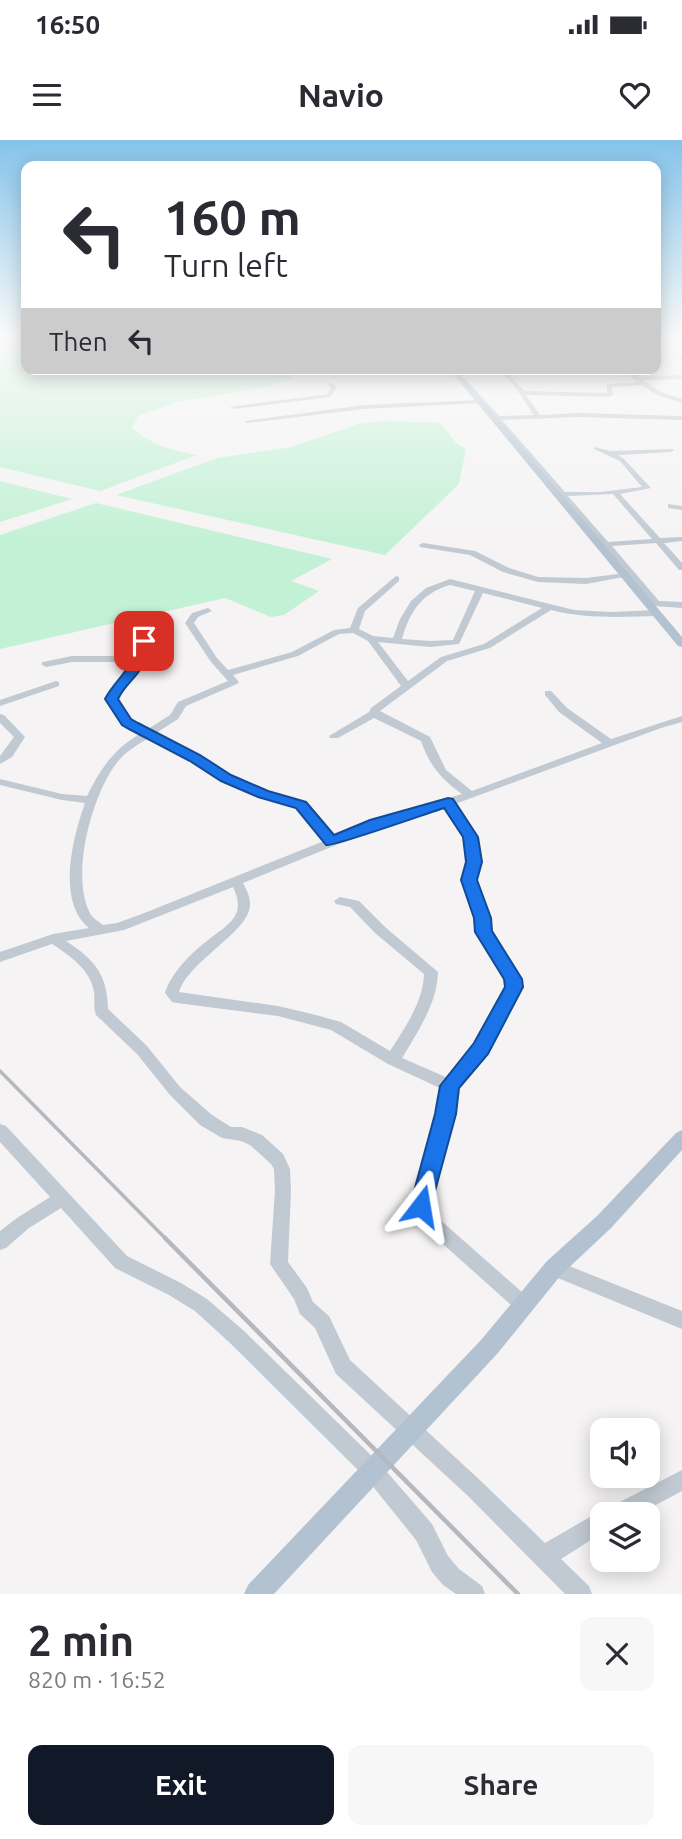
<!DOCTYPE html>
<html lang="en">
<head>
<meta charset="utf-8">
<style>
  :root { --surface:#fff; --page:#f7f7f7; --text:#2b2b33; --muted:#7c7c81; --accent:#111827 }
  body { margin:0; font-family:Ubuntu,sans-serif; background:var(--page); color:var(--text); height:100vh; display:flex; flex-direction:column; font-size:26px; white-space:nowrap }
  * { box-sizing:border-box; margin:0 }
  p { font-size:23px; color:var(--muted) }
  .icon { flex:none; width:38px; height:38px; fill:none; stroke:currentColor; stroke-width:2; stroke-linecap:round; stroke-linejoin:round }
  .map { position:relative; height:1454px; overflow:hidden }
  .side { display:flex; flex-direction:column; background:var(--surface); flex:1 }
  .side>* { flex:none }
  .guide { position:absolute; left:21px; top:21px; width:640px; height:214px; border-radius:14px; box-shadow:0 4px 18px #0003; background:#fff; color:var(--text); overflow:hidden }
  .buttons { position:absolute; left:590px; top:1278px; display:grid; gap:14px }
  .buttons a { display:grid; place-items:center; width:70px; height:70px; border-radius:14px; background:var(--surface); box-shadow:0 4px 18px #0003; font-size:35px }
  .pin { position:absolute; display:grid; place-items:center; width:60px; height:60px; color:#fff; margin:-30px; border-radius:14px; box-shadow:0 4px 10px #0006 }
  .me { position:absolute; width:77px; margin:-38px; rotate:14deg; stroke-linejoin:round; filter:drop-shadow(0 0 5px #0008) }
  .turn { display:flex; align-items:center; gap:24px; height:147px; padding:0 28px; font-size:32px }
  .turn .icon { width:91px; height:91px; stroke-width:2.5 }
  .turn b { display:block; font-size:49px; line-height:60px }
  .then { display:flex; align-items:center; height:66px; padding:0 28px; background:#0003; gap:14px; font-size:26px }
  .round { display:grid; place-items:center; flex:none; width:74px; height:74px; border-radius:14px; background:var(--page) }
  .headline { display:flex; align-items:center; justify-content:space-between; height:119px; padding:0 28px }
  h1 { font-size:42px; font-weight:700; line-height:52px }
  .action { display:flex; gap:14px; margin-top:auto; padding:14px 28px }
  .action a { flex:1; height:80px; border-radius:14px; background:var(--accent); color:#fff; font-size:28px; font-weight:700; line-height:80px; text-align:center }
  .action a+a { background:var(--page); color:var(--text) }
  .status { display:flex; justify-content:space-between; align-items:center; height:49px; padding:0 35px; background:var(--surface); direction:ltr }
  .status svg { height:19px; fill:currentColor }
  header { display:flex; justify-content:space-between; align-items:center; height:91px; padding:0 28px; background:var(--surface); font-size:32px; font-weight:700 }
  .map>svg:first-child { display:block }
  .green { fill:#c3f1d5 }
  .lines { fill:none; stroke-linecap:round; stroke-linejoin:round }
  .minor { fill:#c1cad2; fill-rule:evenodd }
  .major { fill:#b3c2d1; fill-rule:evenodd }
  .rail-far1 { stroke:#b5b8bd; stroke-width:3.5 }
  .rail { stroke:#b5b8bd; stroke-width:4.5 }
  .route { fill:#1a73e8; stroke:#114b97; stroke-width:2 }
</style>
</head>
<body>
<div class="status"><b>16:50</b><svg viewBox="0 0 49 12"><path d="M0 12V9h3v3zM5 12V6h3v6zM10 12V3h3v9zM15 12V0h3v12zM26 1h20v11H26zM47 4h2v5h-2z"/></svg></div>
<header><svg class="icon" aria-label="menu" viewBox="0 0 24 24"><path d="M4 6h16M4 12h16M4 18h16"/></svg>Navio<svg class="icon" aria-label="heart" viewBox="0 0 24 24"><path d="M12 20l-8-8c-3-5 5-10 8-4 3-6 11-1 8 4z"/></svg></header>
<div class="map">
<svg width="682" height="1454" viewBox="0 0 682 1454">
  <rect width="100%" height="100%" fill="#f5f3f3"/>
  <!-- green -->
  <g class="green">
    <path d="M0 198H26V229H292V239L264 247 178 262 138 276 132 288C151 305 174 311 197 315L100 351 0 327Z"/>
    <path d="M390 281 441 283 456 303 466 309 459 344 385 415 116 355 217 318 291 307 361 283Z"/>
    <path d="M0 341 72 359 0 382Z"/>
    <path d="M96 363 332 419 291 441 319 451 284 475 271 477 225 458 0 509V395Z"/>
  </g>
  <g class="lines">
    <!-- minor -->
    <g class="minor">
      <path d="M663 198 682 199V203Z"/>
      <path d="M682 215V221H678L679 217Z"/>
      <path d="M331 229H337L334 234 329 233Z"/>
      <path d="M504 229H510L509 234 524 251 607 253V244L638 242 634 240 626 229H632L639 237 682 235V239L643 240 661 252 682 259V263L657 255 642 245 612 247 613 255 610 257 526 255 540 275 578 273 682 276V280L578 277 502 280 565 352H600L642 347 620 321 594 309V307L611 311 673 309 674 310 671 312 618 315 624 319 651 348 620 354 660 398 682 397V401L664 403 682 423V430H679L656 403 612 406 659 461 682 462V468L654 466 629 436 586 444 538 442 503 432 470 415 420 407 419 405 423 403 475 411 509 428 538 437 586 438 626 433 482 263 364 269 247 283 244 281 364 265 479 260 462 240 465 238 499 276 534 275 513 244 503 234ZM613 354 652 399 608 402 568 356Z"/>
      <path d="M331 242 337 247 330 257 233 269 230 267 328 254 331 247 328 244Z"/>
      <path d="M668 364 682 366V370L668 368Z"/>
      <path d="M396 436 399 437V441L365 471 359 489 373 496 393 498 400 479 411 461 426 448 450 439 574 470 611 472 657 470 661 473 657 476C621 477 586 479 551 470L490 508 447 521 380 571 430 597 446 630 472 651 602 603 559 572 545 555V551H551L567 568 611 599 682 576V582L661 588 455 664 476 697 480 722 475 740 489 778 493 799 518 835 521 847 486 912 457 948 454 974 429 1066 430 1071 531 1160 534 1166 531 1172 525 1175 519 1172 416 1080 413 1066 438 974 442 949 388 924 331 890 278 876 177 863 172 862 165 853C171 833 191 813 207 801 216 793 231 785 236 774 240 765 237 755 233 747L124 790 66 801C95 820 107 834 108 869L147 906 180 947 212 975 231 987H242L262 995 283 1014 290 1029 291 1050 288 1122 307 1148 313 1162 329 1176 350 1220 483 1343 545 1403 595 1374 602 1370 607 1373 610 1367 682 1330V1351L639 1374H602V1393L561 1419 589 1446 592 1454H565L469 1357 336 1234 315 1188 300 1174 294 1159 270 1124 275 1050 274 1029 271 1024 250 1005 241 1001 222 998 200 985 170 955 137 914 96 875C93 867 95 860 94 852 91 830 69 815 52 804L0 822V812L53 794 89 788C56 761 73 697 85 663L62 660 0 645V639L62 654 87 656C100 629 114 609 141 593L123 584 107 559 108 554 130 530 132 522H72L46 527 41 524 43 522 72 516H133L138 501 171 497V501L145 505 140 531 117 557 131 580 148 589 170 575 178 562 228 541 211 522 185 483 192 473 208 468 212 471 198 477 194 483 217 518 228 530 292 512 334 490 350 488 358 468ZM450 445 475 451 453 500 430 501 402 499C410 471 422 453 450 445ZM483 453 542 468 484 504 441 517 408 541 378 502 430 507 459 504ZM353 493 368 501 401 546 371 568 369 572 329 596 330 598H338L374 578 421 601C429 625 442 640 462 654L372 681 333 697 305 663 267 652 230 636 199 616 156 593 178 579 186 566 237 544 239 542 233 535 298 516 339 494ZM149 598 191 620 222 640 259 656 297 667 324 701 142 774 117 783 103 785C99 782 94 779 91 775 69 738 92 652 119 620 127 611 138 604 149 598ZM445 667 464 697 468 722 463 740 477 778 479 800 506 840 507 847 476 904 448 938 402 918C418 891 437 864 438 832L385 787 359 761 340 757 334 761 336 764 350 767 375 793 424 834C423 863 405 887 390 911L341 882 316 875 278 866 179 852C190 819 252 791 250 763 250 756 246 749 243 743L380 687Z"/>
      <path d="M56 541 59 542V546L0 566V560Z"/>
      <path d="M0 574 4 575 25 597 12 617 0 624V616L14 597 0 583Z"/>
      <path d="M0 984 6 986 127 1116 181 1143 207 1159 244 1191 381 1325 432 1384 448 1416 459 1429 482 1446 485 1454H456L443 1445 432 1432 416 1400 367 1339 230 1203 195 1171 169 1155 115 1128 61 1068 29 1088 6 1108 0 1110V1091L17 1078 50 1057 0 1002Z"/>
      <path d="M554 1120 682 1171V1189L548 1134 545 1128 548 1122Z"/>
    </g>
    <!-- major -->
    <g class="major">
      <path d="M449 229H456L682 497V507L678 506Z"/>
      <path d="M682 990V1010L611 1088 561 1135 497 1214 274 1454H244L248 1445 481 1200 547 1121 597 1076 676 993Z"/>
    </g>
    <!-- rail-far1 -->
    <path class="rail-far1" d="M0 931 167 1100"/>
    <!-- rail -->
    <path class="rail" d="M165 1098 518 1454"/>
  </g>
  <!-- sky -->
  <linearGradient id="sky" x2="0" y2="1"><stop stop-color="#85c3ea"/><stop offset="0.49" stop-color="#fafafa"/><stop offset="1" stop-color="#fafafa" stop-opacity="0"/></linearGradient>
  <rect width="682" height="401" fill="url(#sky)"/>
  <!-- route -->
  <path class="route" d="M144 498 150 501 146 505C147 534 129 537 118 559L131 579 138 583 200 615 231 635 268 651 306 662 334 695 370 680 448 658 453 659 478 697 482 722 477 740 491 778 492 791 522 839 523 847 488 914 459 948 456 974 429 1073 421 1076 413 1073 410 1066 435 974 440 946 474 903 505 847 504 839 475 792 474 778 461 740 466 722 463 697 444 668C428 673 333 707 326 705L296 668 258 657 221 641 190 621 129 589 122 585 105 559C116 538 134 530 134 504Z"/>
</svg>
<div class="buttons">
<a><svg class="icon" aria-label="sound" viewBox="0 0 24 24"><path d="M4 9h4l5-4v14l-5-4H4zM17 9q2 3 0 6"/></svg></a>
<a><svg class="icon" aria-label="layers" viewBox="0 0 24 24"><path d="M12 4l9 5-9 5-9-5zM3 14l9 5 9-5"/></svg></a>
</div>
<div class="pin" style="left:144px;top:501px;background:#d93025"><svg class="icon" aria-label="arrive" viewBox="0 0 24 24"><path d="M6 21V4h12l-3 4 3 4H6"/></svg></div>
<svg class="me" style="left:421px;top:1066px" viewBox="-20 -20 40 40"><path d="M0-17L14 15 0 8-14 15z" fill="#1a73e8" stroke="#fff" stroke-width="4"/></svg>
<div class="guide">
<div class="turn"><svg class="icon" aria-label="left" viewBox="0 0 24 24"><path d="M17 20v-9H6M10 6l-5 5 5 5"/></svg><div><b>160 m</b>Turn left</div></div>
<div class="then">Then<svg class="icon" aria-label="left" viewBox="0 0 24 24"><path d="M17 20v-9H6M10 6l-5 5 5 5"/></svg></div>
</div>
</div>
<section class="side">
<div class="headline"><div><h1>2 min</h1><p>820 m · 16:52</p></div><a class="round"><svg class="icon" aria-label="close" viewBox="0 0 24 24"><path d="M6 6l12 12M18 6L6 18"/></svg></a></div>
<div class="action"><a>Exit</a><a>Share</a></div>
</section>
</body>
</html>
